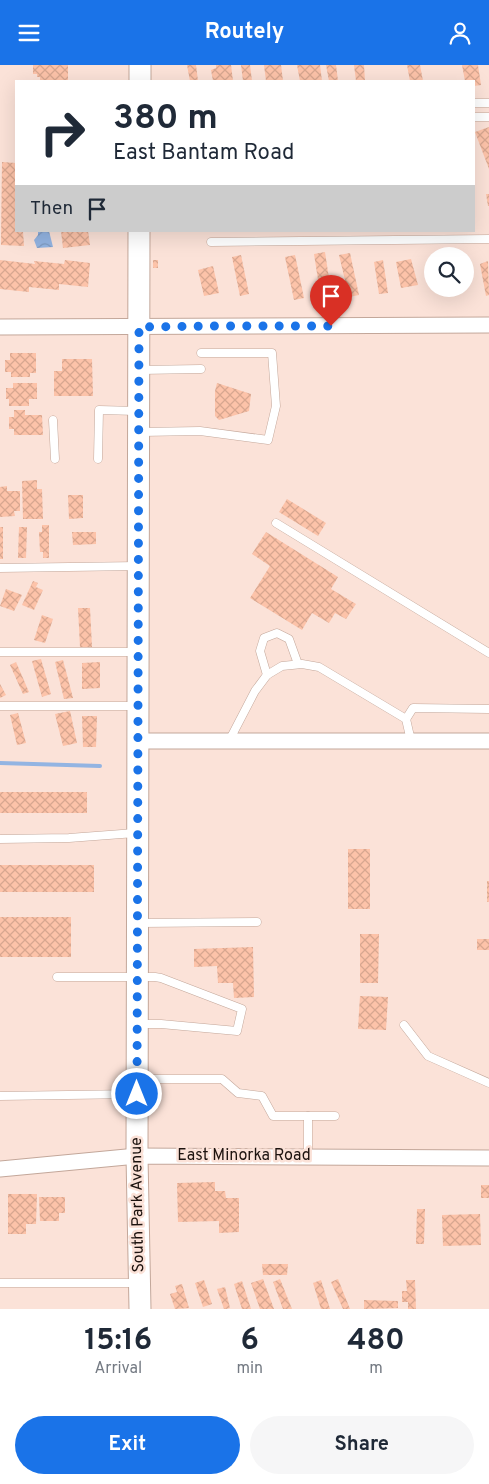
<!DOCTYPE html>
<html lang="en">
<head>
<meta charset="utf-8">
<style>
  :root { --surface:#fff; --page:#f6f6f7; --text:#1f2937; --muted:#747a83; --accent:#1a73e8 }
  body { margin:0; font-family:Overpass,sans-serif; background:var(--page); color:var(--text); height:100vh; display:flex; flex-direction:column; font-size:19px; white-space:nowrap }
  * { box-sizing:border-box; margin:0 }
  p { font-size:16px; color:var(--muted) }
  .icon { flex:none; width:28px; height:28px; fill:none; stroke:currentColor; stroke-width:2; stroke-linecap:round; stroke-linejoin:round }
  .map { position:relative; height:1244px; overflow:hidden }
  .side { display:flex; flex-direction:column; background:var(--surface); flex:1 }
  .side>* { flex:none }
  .banner { position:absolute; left:15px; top:15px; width:460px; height:152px; border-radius:0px; box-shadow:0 5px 20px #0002; background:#fff; color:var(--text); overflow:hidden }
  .controls { position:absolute; left:424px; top:182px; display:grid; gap:10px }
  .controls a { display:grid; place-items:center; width:50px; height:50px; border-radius:50%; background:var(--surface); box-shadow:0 5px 20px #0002; font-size:25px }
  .pin { position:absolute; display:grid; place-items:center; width:42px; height:42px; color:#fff; margin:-51px -21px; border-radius:50% 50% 50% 0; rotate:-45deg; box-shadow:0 0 5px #0007 }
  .pin .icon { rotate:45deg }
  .me { position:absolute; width:55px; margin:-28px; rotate:0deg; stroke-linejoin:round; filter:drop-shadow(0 0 4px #0008) }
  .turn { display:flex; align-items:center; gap:18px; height:105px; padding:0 15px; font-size:22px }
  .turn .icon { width:65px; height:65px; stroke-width:2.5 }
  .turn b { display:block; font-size:35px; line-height:42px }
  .then { display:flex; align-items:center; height:48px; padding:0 15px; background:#0003; gap:10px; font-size:19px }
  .eta { display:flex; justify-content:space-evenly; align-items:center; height:85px; text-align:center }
  .eta b { font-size:30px; font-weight:700; line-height:35px }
  .action { display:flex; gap:10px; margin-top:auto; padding:10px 15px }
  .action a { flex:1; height:58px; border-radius:30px; background:var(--accent); color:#fff; font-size:20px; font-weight:700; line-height:58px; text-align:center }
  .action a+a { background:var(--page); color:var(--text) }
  header { display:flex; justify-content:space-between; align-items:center; height:65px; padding:0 15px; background:var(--accent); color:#fff; font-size:22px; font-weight:700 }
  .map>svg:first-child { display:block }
  .water { fill:url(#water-waves) }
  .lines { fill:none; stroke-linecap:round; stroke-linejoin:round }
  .stream { stroke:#93b4e2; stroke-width:4 }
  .building { fill:url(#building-cross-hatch) }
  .service-casing { stroke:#c3a79a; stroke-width:9 }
  .minor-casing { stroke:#c3a79a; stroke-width:17 }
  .secondary-casing { stroke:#c3a79a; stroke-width:23 }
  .service { stroke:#fff; stroke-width:8 }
  .minor { stroke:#fff; stroke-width:15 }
  .secondary { stroke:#fff; stroke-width:21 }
  .route { stroke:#1a73e8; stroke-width:9; stroke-dasharray:0 16.2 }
  .labels { text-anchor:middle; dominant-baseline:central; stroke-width:5; stroke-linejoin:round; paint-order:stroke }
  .street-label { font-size:16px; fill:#1d130f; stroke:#fbe2d8 }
</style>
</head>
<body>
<header><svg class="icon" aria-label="menu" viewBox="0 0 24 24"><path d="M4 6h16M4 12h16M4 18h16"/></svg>Routely<svg class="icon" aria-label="person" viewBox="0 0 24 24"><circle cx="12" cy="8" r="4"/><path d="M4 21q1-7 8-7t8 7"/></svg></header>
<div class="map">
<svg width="489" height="1244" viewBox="0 0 489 1244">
  <defs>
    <pattern id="water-waves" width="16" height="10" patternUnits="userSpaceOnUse" patternTransform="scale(1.25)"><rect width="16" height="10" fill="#93b4e2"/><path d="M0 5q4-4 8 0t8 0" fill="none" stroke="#7e9ac1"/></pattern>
    <pattern id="building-cross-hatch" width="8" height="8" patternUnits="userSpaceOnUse" patternTransform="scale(1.25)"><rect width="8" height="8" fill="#fdc3a9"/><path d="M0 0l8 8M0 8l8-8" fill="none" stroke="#d8a790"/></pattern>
  </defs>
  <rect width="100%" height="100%" fill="#fbe2d8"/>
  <!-- water -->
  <path class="water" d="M38 166H49L53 182 37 183 34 175 38 170Z"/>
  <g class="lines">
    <!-- stream -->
    <path class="stream" d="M0 698 100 701"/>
  </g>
  <!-- building -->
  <g class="building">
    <path d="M33 0H68V16H40V12H37V9H33Z"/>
    <path d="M187 0H196L198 16H190Z"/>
    <path d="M216 0H231L233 16H213L211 5 216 3Z"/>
    <path d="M241 0H250L252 16H243Z"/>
    <path d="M264 0H281L283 16H266Z"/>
    <path d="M297 0H320L322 16H300Z"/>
    <path d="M326 0H336L338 16H329Z"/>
    <path d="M354 0H364L365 16H356Z"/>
    <path d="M407 0H420L423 16H410Z"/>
    <path d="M462 0H478L481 20 474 21V16H465Z"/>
    <path d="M489 62V104L475 67Z"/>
    <path d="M2 97 16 98V166H23L24 181 1 180Z"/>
    <path d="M486 129H489V141H488Z"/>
    <path d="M61 166H88L90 180 63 183Z"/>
    <path d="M325 187 332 233 321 234 314 189Z"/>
    <path d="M350 188 359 230 349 232 339 190Z"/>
    <path d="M241 190 249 229 240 231 232 192Z"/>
    <path d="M295 190 304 233 294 235 285 192Z"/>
    <path d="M411 194 418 220 401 223 396 197Z"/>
    <path d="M0 195 35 199 34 196 64 199 65 195 90 198 88 222 59 219V225L29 222V227L0 224Z"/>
    <rect x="153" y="195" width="5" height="8"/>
    <path d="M383 195 388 228 379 229 374 197Z"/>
    <path d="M488 196 489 230 486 231 480 199Z"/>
    <path d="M213 201 219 228 204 231 198 205Z"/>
    <path d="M10 288H36V308H30V312H11V307H5V295H10Z"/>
    <path d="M62 294H92L93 331H54V306H62Z"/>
    <path d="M13 318H37V334H29V341H9V334H6V323H13Z"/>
    <path d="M217 318 251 329 249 346 219 355 215 351V326Z"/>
    <path d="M14 345H25V350H42L43 370H14V364H9V352H14Z"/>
    <path d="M37 415V424H42L43 454H23L22 416Z"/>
    <path d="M7 421V426H20V446H14L15 451 0 452V422Z"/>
    <path d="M68 430H83V453L69 454Z"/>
    <path d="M287 434 326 458 318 471 279 447Z"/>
    <path d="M42 460H49V493H43V487H40L39 467H42Z"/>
    <rect x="0" y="462" width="3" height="32"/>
    <path d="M19 462H27L26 493H18Z"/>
    <path d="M72 467H96V479L73 480Z"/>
    <path d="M266 467 338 512 331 524 356 539 346 554 335 548 329 558 312 548 302 565 250 533 270 501 252 489Z"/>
    <path d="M33 516 38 518 36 522 43 525 34 545 22 540Z"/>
    <path d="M6 524 22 530 14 546 0 541Z"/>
    <path d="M78 543H90L92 582H80Z"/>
    <path d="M42 550 53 554 45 578 34 575Z"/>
    <path d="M41 594 51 629 42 632 32 596Z"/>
    <path d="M63 595 73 633 64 634 55 597Z"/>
    <path d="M16 597 29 627 23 629 10 600Z"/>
    <path d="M100 597V623L82 624V598Z"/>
    <path d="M0 619 6 630 0 633Z"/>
    <path d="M70 646 77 678 63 681 55 649Z"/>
    <path d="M18 648 26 678 17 680 10 650Z"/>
    <path d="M82 651H97L96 682H83Z"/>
    <rect x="0" y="727" width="87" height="21"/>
    <rect x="348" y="784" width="22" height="60"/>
    <rect x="0" y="800" width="94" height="27"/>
    <rect x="487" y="816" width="2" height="21"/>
    <rect x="0" y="852" width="71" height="40"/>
    <path d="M360 869H379L378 918H360Z"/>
    <rect x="477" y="874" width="12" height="11"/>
    <path d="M253 882 254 932 234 933 233 918H218L217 901 194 902V884Z"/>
    <path d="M360 931 388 932 386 965 358 964Z"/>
    <path d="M215 1117V1126H225L226 1133H239V1167L219 1168V1156L178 1157 177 1118Z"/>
    <rect x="481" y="1120" width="8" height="13"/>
    <path d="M8 1129H37L36 1159H26V1169H8Z"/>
    <path d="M39 1132H65V1148H59V1156H40Z"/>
    <path d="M417 1144H425L424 1179H416Z"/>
    <path d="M480 1149 481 1180 443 1181 442 1150Z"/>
    <path d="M262 1199H288L287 1210H263Z"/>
    <path d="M263 1214 274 1244H260L251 1218Z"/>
    <path d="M280 1214 292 1244H283L273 1217Z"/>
    <path d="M338 1214 350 1244H343L331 1217Z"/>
    <path d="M204 1215 212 1239 203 1242 195 1218Z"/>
    <path d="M321 1215 330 1244H321L313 1218Z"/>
    <path d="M406 1215H415L416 1244H408V1237H402V1226H407Z"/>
    <path d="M242 1216 251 1244H242L234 1219Z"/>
    <path d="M182 1219 189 1243 175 1244 170 1229 177 1227 175 1221Z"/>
    <path d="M225 1222 230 1243 226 1244H224L217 1224Z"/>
    <path d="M364 1235 398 1236V1243L364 1244Z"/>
  </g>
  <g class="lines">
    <defs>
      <g id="service">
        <path d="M474 38H489"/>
        <path d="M474 52H489"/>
        <path d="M211 177 489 174"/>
        <path d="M140 305 201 304"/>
        <path d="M53 355 55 394"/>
        <path d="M141 367 200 366 268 375 276 341 272 288H201"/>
        <path d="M98 394 99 345 137 346"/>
        <path d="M276 458 489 588"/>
        <path d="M0 503 138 501"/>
        <path d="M0 587H135"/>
        <path d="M267 610 260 586 264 573 277 568 289 574 298 599"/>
        <path d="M0 641H136"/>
        <path d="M406 654 413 643 489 644"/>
        <path d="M229 676 255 626 267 610 282 601 302 599 319 602 406 654 411 676"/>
        <path d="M0 774 69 773 135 768"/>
        <path d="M140 858 257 857"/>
        <path d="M57 912H155L161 913 242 944 237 966 161 959H138"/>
        <path d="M404 960 428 991 489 1018"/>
        <path d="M138 1014H222L238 1028 262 1031 273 1051H308V1092"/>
        <path d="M0 1031 135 1029"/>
        <path d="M308 1051H335"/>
        <path d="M0 1218H137"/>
      </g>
      <g id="minor">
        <path d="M0 262 489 260"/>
        <path d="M138 676H489"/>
        <path d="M0 1104 137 1091 489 1093"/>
      </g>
      <g id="secondary">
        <path d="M140 16V0"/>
        <path d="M139 166 137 1091 140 1244"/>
      </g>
    </defs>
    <!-- service casing -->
    <use href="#service" class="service-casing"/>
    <!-- minor casing -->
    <use href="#minor" class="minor-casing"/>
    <!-- secondary casing -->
    <use href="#secondary" class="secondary-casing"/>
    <!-- service -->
    <use href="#service" class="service"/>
    <!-- minor -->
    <use href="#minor" class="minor"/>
    <!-- secondary -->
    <use href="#secondary" class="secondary"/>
  </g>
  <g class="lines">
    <!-- route -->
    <path class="route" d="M137 1029 139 262 214 261H331"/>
  </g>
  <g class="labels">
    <!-- street labels -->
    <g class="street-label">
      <text x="244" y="1091">East Minorka Road</text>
      <text transform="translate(138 1140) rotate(-91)">South Park Avenue</text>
    </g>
  </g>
</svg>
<div class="controls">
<a><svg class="icon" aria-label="search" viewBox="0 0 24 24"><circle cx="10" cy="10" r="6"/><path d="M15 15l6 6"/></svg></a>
</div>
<div class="pin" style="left:331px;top:261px;background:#d93025"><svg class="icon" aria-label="arrive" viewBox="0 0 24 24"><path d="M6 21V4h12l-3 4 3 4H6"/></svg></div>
<svg class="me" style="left:137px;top:1029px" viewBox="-20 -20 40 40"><circle r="17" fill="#1a73e8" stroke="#fff" stroke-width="3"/><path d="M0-11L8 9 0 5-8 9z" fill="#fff"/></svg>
<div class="banner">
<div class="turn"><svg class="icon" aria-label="right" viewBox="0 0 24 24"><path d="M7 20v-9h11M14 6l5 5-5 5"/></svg><div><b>380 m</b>East Bantam Road</div></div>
<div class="then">Then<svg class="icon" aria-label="arrive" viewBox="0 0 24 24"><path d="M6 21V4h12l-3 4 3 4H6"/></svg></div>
</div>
</div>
<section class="side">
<div class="eta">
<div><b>15:16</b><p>Arrival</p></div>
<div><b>6</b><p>min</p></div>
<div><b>480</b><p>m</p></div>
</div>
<div class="action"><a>Exit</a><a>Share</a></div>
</section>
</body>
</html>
